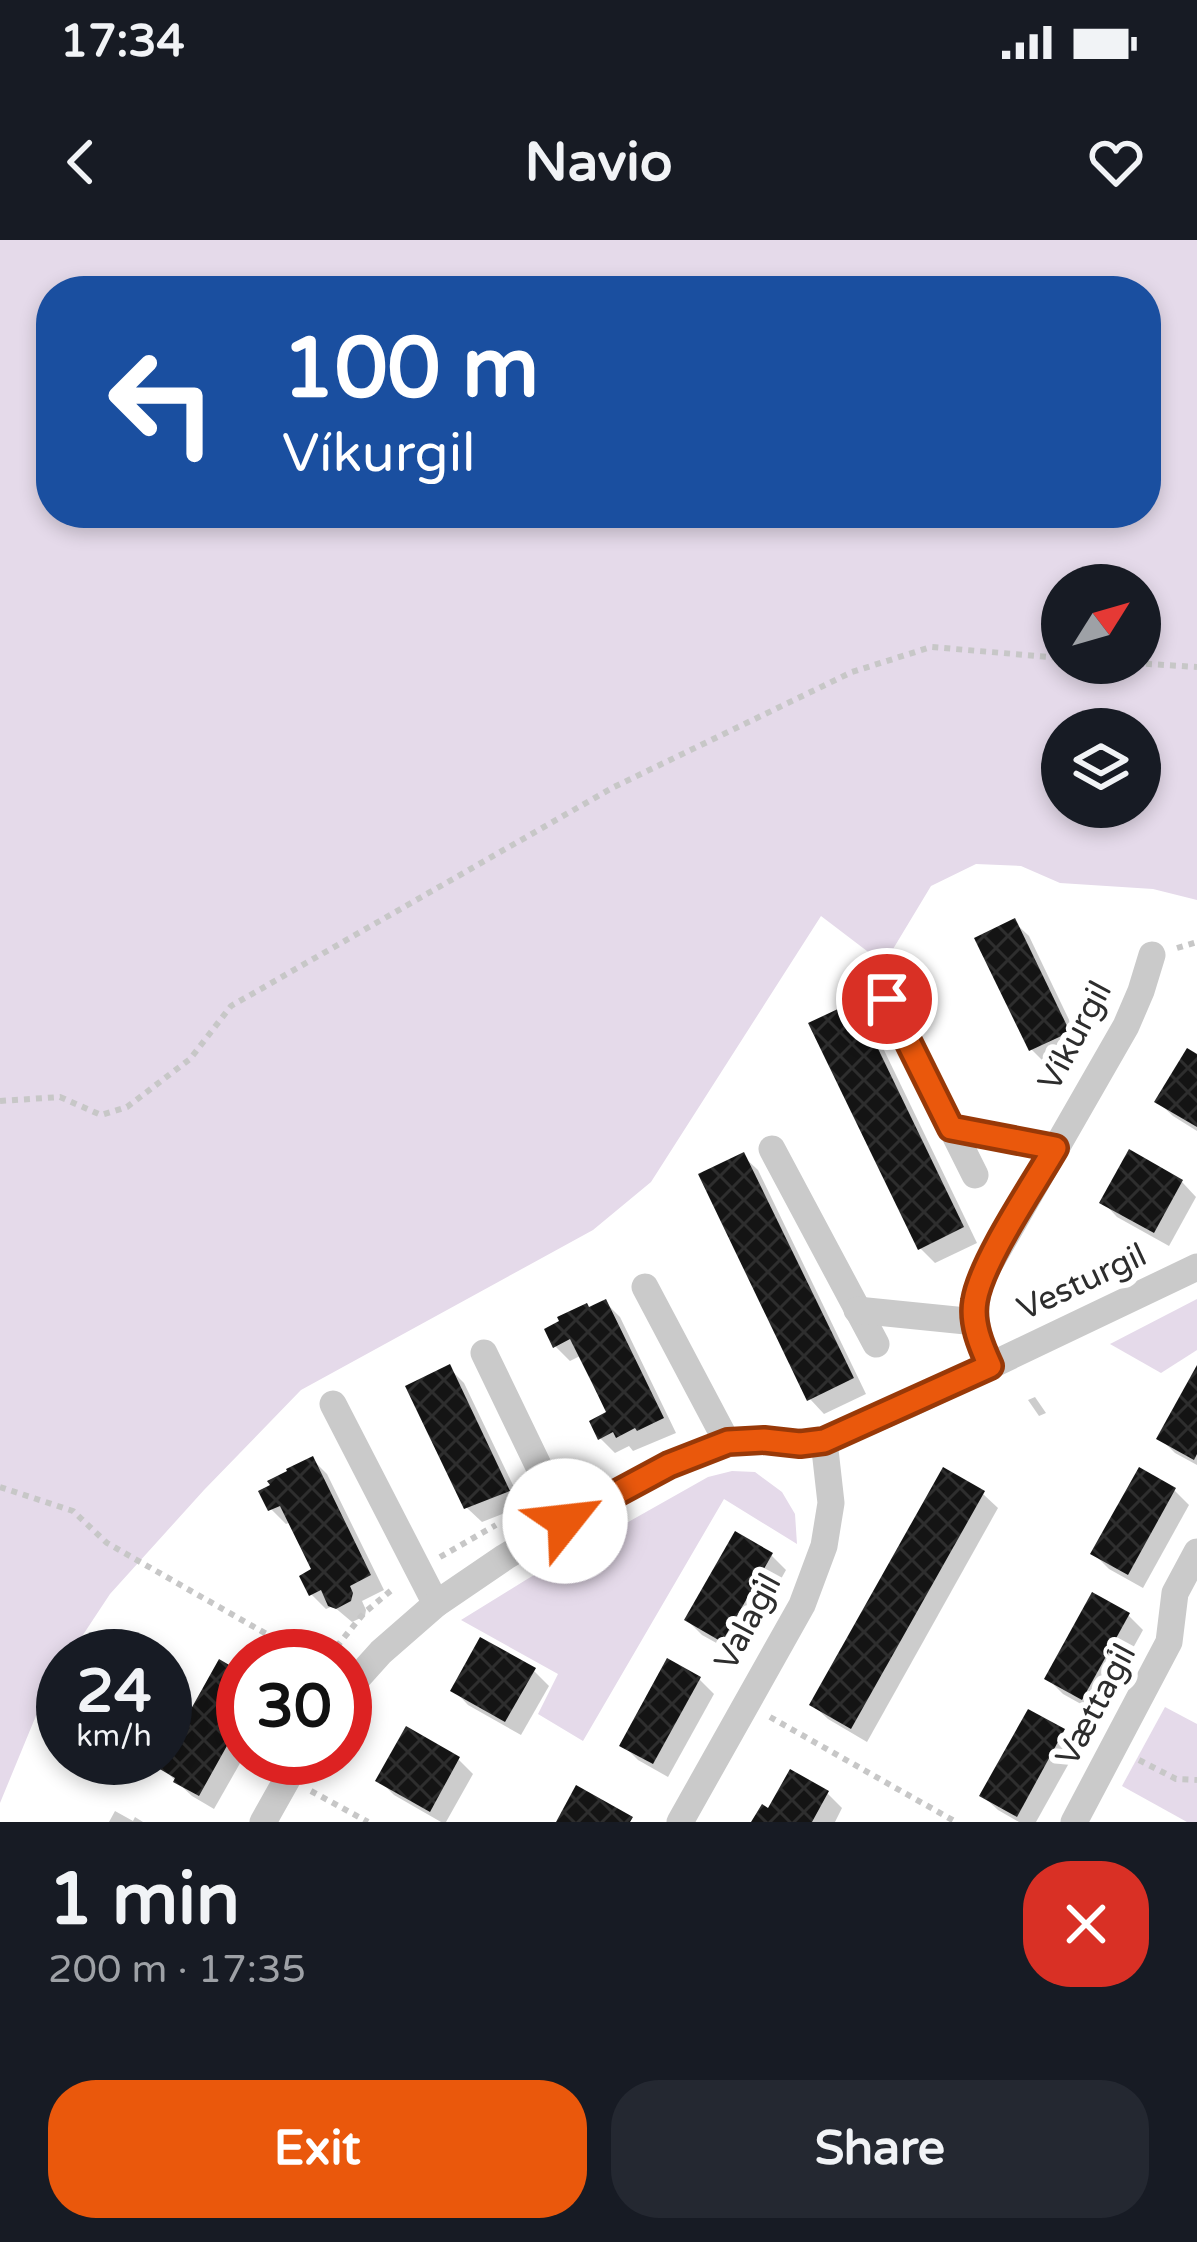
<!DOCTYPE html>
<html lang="en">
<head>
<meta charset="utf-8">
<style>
  :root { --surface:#171b24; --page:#242831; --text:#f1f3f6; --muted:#9ea1a6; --accent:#ea580c }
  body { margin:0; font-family:"Varela Round",sans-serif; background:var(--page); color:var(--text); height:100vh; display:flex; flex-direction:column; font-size:45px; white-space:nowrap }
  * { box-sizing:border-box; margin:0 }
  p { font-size:39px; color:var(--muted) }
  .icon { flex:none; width:66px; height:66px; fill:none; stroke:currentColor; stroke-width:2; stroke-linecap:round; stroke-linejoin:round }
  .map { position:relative; height:1582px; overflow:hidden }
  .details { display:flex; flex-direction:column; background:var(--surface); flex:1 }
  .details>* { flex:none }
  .banner { position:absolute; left:36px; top:36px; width:1125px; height:252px; border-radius:48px; box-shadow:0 6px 18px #0003; background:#1a4fa0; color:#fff; overflow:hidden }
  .needle { width:78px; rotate:53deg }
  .fabs { position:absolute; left:1041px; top:324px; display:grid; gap:24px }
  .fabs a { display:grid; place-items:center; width:120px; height:120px; border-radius:50%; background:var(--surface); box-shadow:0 6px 18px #0003; font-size:60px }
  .speed { position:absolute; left:36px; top:1389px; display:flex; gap:24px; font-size:60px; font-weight:700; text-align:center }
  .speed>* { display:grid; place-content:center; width:156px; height:156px; border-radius:50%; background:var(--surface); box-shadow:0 6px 18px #0003; line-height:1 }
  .speed small { font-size:30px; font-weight:400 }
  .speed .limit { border:18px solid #d22; background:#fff; color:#111 }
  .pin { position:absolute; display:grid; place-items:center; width:102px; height:102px; color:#fff; margin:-51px; border:6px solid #fff; border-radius:50%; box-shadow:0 3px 12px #0007 }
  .me { position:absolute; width:132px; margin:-66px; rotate:61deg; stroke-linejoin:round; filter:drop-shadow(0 0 9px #0008) }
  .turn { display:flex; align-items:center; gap:42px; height:252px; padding:0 48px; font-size:54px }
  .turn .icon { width:156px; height:156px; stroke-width:2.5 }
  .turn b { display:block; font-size:84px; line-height:102px }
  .round { display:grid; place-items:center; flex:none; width:126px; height:126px; border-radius:48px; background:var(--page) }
  .summary { display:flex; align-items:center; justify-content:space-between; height:204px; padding:0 48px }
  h1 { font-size:72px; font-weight:800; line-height:90px }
  .primary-button { display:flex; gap:24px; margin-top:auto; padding:24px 48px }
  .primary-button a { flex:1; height:138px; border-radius:48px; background:var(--accent); color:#fff; font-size:48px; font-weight:800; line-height:138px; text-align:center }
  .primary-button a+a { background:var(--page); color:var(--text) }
  .status { display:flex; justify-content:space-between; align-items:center; height:84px; padding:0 60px; background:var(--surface); direction:ltr }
  .status svg { height:33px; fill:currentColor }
  header { display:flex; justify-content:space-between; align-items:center; height:156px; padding:0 48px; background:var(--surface); font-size:54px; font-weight:800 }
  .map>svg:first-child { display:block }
  .grass { fill:#e5daea; fill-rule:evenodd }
  .shadow { fill:#0003 }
  .building { fill:url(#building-cross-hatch) }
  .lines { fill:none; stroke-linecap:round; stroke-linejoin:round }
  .path { stroke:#c7c7c7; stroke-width:6; stroke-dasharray:6 6; stroke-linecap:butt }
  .minor { stroke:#cacaca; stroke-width:27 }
  .route-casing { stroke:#983908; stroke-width:30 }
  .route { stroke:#ea580c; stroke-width:21 }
  .labels { text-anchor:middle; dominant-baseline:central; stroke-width:12; stroke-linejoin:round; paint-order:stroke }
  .street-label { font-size:33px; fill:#2d2d2d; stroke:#fff }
</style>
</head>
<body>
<div class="status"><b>17:34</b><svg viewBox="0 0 49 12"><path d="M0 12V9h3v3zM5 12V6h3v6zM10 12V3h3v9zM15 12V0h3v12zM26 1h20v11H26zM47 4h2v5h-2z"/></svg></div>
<header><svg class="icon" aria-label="back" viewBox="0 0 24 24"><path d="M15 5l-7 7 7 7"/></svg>Navio<svg class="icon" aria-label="heart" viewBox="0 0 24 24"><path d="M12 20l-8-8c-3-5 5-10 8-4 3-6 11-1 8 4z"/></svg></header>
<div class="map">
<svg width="1197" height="1582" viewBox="0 0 1197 1582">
  <defs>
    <pattern id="building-cross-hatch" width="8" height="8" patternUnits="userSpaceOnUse" patternTransform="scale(3)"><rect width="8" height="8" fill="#141414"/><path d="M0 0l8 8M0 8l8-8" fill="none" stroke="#2e2e2e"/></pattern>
  </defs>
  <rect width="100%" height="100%" fill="#fff"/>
  <!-- grass -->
  <g class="grass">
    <path d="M0 0H1197V660L1153 649 1060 643 1021 626 976 624 931 646 884 724 821 676 651 942 593 990 301 1150 204 1250 110 1354 69 1416H63V1424L47 1449 0 1563ZM51 51H1146V273H51ZM1062 345H1140V423H1062ZM1140 489V567H1062V489Z"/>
    <path d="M1197 1059V1110L1161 1133 1110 1104Z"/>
    <path d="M732 1231 755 1232 782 1252 795 1274 797 1304 724 1259 583 1501 538 1474 558 1434 461 1380 529 1338 708 1237Z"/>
    <path d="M1165 1467 1197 1484V1582H1187L1122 1546Z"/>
  </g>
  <!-- shadow -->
  <g class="shadow">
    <path d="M1014 682 1029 696 1082 807 1046 824 1032 810Z"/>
    <path d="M854 764 869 779 977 1003 935 1023 920 1008Z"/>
    <path d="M1197 818V891L1173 876 1158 862Z"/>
    <path d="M743 916 758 930 866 1154 824 1174 810 1159Z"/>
    <path d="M1182 942 1196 957 1169 1006 1117 977 1103 962Z"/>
    <path d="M605 1062 620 1077 676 1193 633 1211 629 1206 615 1213 600 1198 610 1173 582 1115 570 1121 555 1106 590 1070Z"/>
    <path d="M449 1128 464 1143 523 1266 482 1282 467 1268Z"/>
    <path d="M1197 1131V1225L1175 1213 1160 1198Z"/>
    <path d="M1035 1157 1046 1173 1039 1176 1028 1160Z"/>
    <path d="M312 1219 327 1234 384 1350 362 1361 366 1370 365 1376 352 1382 333 1366 326 1369 311 1354 315 1331 291 1282 286 1284 271 1269Z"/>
    <path d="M1174 1250 1189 1265 1143 1348 1109 1329 1094 1314Z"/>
    <path d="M983 1254 998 1268 867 1502 828 1479 813 1465Z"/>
    <path d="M771 1315 786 1330 738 1415 702 1395 687 1380Z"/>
    <path d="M1128 1375 1143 1390 1097 1473 1063 1454 1048 1439Z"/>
    <path d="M243 1431V1518L214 1569 192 1556 162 1528 238 1433Z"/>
    <path d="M534 1431 549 1446 521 1495 468 1465 454 1450Z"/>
    <path d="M699 1439 714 1454 668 1537 638 1520 623 1505Z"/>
    <path d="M1063 1492 1078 1507 1036 1582H1019L998 1570 983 1556Z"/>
    <path d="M459 1520 473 1534 446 1582H441L394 1555 379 1540Z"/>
    <path d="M827 1553 842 1568 835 1582H755L769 1572Z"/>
    <path d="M115 1571 133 1581 135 1577 143 1582H109Z"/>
  </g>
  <!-- building -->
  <g class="building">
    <path d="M1015 678 1070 792 1029 811 974 698Z"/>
    <path d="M855 761 964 987 918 1010 808 783Z"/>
    <path d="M1187 808 1197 814V887L1154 862Z"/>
    <path d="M1129 909 1183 940 1154 993 1099 963Z"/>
    <path d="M744 912 854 1138 807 1161 698 934Z"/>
    <path d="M606 1059 664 1178 637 1191 635 1188 616 1198 613 1192 598 1200 589 1181 606 1172 592 1143 570 1099 553 1108 544 1089 559 1081 557 1077 587 1063 589 1067Z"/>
    <path d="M450 1124 510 1251 464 1269 405 1146Z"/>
    <path d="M1197 1125V1214L1194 1220 1156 1199Z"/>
    <path d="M313 1216 371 1335 350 1346 353 1353 351 1361 336 1369 328 1366 321 1350 309 1356 299 1336 311 1329 280 1266 268 1271 258 1251 270 1245 267 1241 287 1231 286 1229Z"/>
    <path d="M943 1227 985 1251 851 1489 809 1465Z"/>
    <path d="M1139 1227 1176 1248 1128 1335 1090 1314Z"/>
    <path d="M735 1291 773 1313 722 1402 684 1380Z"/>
    <path d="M1092 1352 1130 1373 1082 1460 1044 1439Z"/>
    <path d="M480 1397 536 1428 505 1482 450 1451Z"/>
    <path d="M667 1418 701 1437 653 1524 619 1506Z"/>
    <path d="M219 1419 236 1429 238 1425 243 1427V1477L199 1556 173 1542 175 1538 158 1528Z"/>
    <path d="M1028 1469 1065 1489 1017 1577 979 1556Z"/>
    <path d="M406 1486 460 1517 430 1572 375 1541Z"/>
    <path d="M790 1529 829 1551 812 1582H751L762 1564 768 1568Z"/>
    <path d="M576 1545 633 1577 630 1582H556Z"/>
  </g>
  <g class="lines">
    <!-- path -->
    <g class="path">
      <path d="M1134 423 1197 427"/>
      <path d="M1177 708 1197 702"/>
      <path d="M0 861 60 857 101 875 127 867 190 819 231 766 612 548 852 432 931 407 1062 418"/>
      <path d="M0 1247 73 1271 107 1303 305 1416"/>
      <path d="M440 1317 496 1285"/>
      <path d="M329 1416 364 1373 394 1348"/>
      <path d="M770 1477 956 1582"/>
      <path d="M1139 1520 1176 1539 1197 1540"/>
      <path d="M311 1551 368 1582"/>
    </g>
    <!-- minor -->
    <g class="minor">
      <path d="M887 759 975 935"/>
      <path d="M951 888 1055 908"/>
      <path d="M772 909 876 1104"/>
      <path d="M645 1047 727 1202"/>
      <path d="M857 1070 976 1082"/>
      <path d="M484 1113 565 1281"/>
      <path d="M990 1126C976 1093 971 1074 981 1039L1126 786 1141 751 1152 715"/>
      <path d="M333 1164 436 1364"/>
      <path d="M345 1452 381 1412 436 1364 505 1317 594 1264 669 1225 727 1202 764 1200 800 1204 824 1201 910 1164 1197 1027"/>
      <path d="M263 1582 299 1518"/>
      <path d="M680 1582 802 1365 824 1306 831 1263 824 1201"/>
      <path d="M1074 1582 1169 1402 1175 1353 1197 1312"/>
    </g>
  </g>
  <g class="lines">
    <defs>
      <path id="route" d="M565 1281 669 1225 728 1202 764 1200 800 1204 824 1201 990 1126C981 1106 971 1083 975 1061 981 1022 1033 946 1055 908L951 888 887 759"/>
    </defs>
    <!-- route casing -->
    <use href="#route" class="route-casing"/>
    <!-- route -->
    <use href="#route" class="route"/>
  </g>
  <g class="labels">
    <!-- street labels -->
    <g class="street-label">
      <text transform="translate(1075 796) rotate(-62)">Víkurgil</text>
      <text transform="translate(1082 1042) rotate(-25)">Vesturgil</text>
      <text transform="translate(748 1382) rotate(-62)">Valagil</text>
      <text transform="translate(1096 1465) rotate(-62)">Vættagil</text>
    </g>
  </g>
</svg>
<div class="fabs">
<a><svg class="needle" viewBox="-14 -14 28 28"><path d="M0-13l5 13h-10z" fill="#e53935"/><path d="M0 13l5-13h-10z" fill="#9ea1a6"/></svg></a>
<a><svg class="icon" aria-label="layers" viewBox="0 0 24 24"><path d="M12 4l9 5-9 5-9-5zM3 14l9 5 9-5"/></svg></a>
</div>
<div class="speed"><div>24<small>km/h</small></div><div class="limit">30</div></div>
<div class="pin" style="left:887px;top:759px;background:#d93025"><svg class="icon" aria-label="arrive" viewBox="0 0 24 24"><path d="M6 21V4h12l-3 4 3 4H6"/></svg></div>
<svg class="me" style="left:565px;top:1281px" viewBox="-20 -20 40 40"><circle r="19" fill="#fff"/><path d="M0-13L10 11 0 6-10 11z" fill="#ea580c"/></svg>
<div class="banner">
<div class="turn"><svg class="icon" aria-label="left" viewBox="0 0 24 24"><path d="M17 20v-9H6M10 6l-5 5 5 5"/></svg><div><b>100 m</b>Víkurgil</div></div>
</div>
</div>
<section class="details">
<div class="summary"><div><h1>1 min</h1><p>200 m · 17:35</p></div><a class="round" style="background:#d93025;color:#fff"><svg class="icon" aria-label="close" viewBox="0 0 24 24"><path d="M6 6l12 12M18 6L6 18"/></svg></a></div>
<div class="primary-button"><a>Exit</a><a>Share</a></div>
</section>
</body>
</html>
